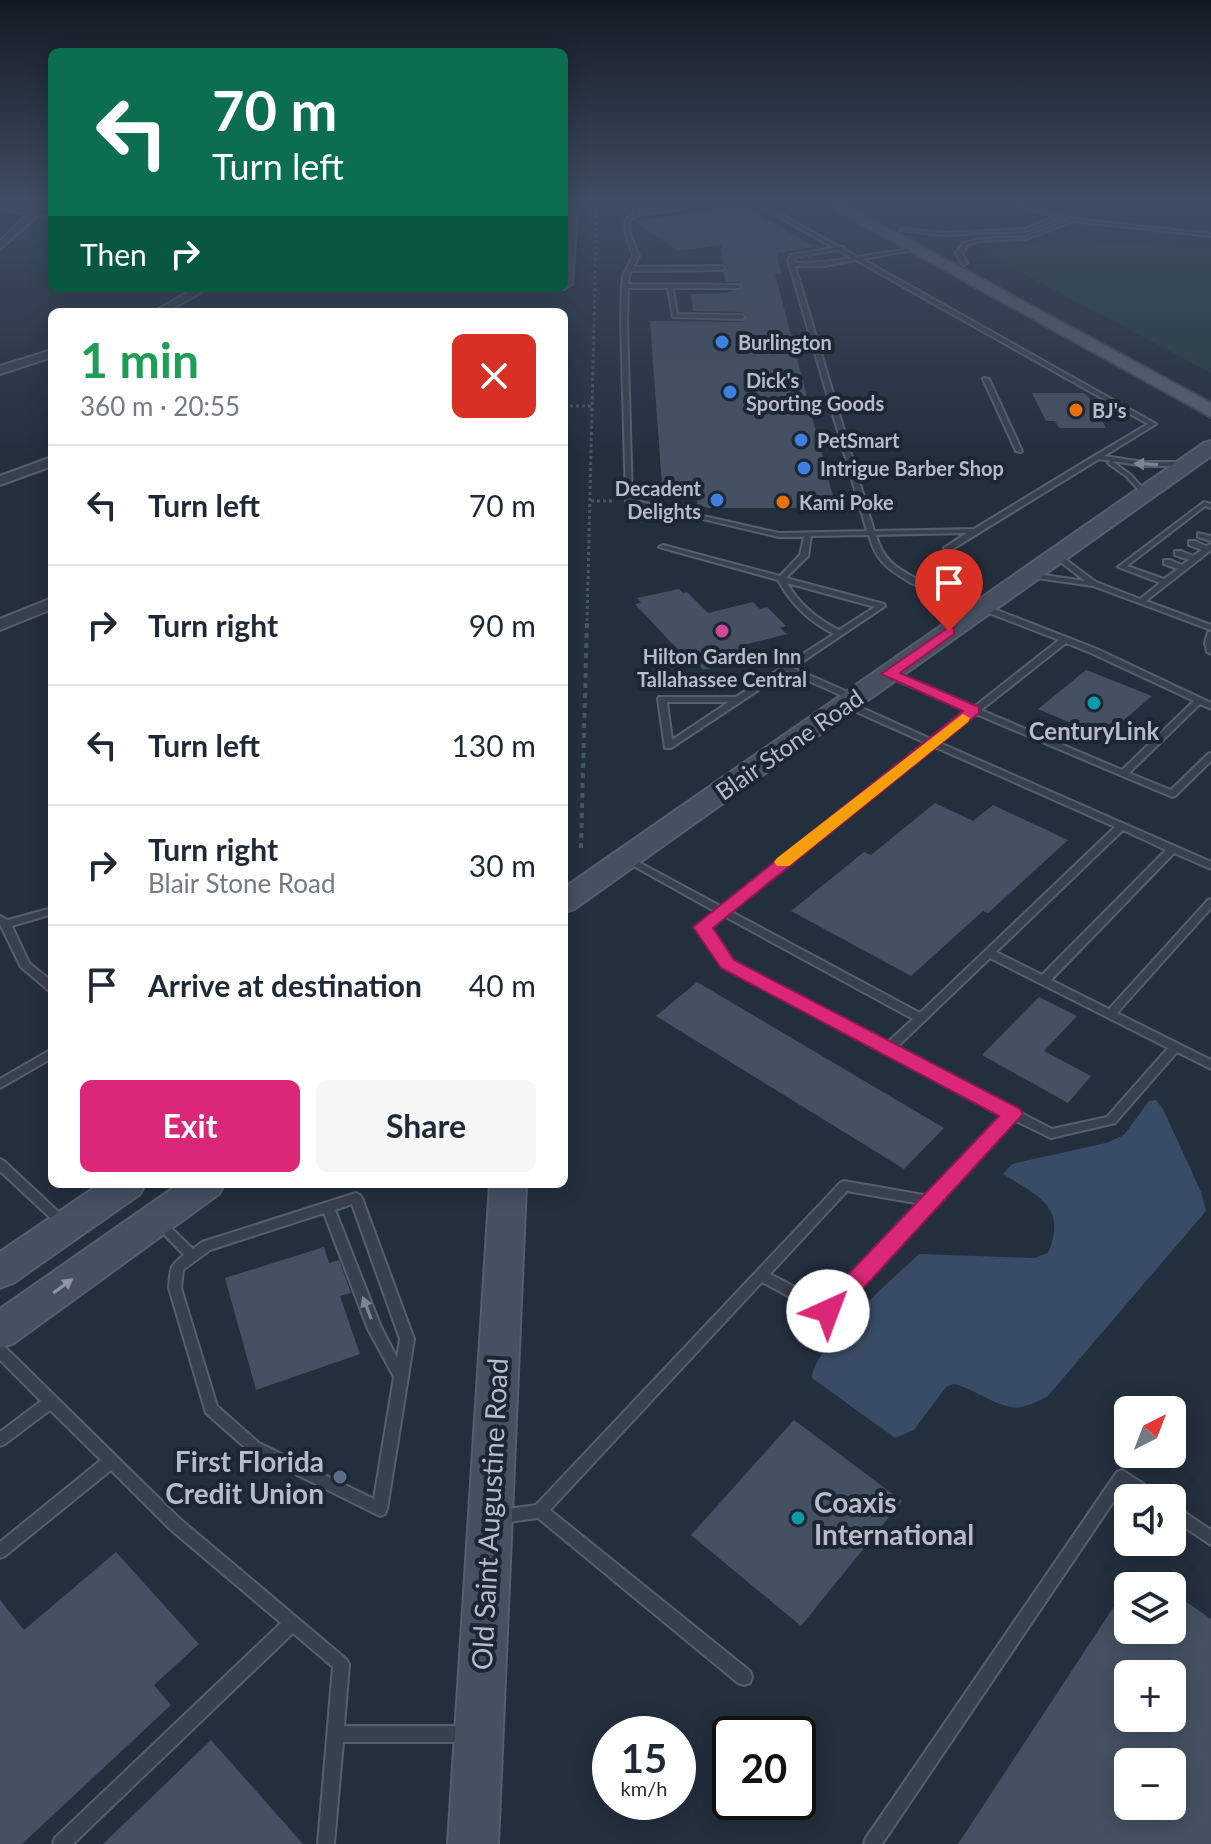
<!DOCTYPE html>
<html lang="en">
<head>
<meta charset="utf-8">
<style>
  :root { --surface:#fff; --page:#f6f6f7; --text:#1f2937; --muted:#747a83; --line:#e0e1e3; --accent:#db2777 }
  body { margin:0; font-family:Lato,sans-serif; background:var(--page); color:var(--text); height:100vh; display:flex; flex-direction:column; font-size:30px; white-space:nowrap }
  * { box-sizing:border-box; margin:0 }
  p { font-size:26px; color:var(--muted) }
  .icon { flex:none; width:44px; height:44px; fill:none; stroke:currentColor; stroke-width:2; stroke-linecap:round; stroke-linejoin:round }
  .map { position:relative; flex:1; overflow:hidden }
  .sheet { position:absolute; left:48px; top:308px; width:520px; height:880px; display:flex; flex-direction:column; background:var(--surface); border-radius:12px; box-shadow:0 4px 20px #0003 }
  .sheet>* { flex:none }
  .top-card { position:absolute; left:48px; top:48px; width:520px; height:244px; border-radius:12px; box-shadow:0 4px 20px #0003; background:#0b6e4f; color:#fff; overflow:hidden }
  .needle { width:52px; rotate:42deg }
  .tools { position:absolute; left:1114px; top:1396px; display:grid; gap:16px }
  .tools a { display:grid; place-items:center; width:72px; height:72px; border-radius:12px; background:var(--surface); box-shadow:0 4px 20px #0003; font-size:40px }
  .speed { position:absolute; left:592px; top:1716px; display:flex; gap:16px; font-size:40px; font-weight:700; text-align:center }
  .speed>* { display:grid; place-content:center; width:104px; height:104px; border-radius:50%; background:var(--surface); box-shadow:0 4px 20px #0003; line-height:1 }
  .speed small { font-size:20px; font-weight:400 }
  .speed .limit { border:4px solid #111; border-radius:12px; background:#fff; color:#111 }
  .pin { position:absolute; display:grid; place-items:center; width:68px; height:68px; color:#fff; margin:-82px -34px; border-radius:50% 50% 50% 0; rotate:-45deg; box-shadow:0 0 8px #0007 }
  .pin .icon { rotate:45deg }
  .me { position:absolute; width:88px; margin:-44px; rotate:43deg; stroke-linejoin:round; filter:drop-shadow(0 0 6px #0008) }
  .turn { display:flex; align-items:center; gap:28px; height:168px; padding:0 32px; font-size:36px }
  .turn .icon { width:104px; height:104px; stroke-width:2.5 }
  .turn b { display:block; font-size:56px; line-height:68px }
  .then { display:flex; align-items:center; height:76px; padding:0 32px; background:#0003; gap:16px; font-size:30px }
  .round { display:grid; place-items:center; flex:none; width:84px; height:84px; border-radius:12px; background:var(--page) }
  .head { display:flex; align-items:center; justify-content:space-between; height:136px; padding:0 32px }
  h1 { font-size:48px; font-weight:700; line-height:60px; color:#1e9e55 }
  .primary-button { display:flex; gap:16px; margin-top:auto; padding:16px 32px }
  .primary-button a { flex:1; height:92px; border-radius:12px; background:var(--accent); color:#fff; font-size:32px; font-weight:700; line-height:92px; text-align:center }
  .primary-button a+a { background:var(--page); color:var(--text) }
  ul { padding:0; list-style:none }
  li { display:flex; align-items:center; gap:24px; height:120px; padding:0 32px; border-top:2px solid var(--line) }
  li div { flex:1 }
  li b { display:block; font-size:30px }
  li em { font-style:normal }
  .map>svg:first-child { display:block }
  .green { fill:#263c3f }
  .water { fill:#394c67 }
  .building { fill:#455162; fill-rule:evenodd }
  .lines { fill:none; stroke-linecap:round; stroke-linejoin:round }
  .lane-casing { stroke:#565f6c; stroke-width:4 }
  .street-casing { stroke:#565f6c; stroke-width:4 }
  .secondary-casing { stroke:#565f6c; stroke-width:4 }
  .primary-casing { stroke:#414a57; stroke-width:4 }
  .path-far1 { stroke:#44595c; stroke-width:3; stroke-dasharray:3 3; stroke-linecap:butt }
  .path { stroke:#44595c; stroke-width:4; stroke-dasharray:5 5; stroke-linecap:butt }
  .lane { fill:#38414e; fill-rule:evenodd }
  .street { fill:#38414e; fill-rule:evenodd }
  .secondary { fill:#465061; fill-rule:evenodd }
  .primary { fill:#56606e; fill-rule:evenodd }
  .oneway { fill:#7c8592 }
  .oneway2 { fill:#8e96a5 }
  .route { fill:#db2777; stroke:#8e194d; stroke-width:2 }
  .slow { fill:#f59e0b }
  .shop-dot { fill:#3f7fe0; stroke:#1d2633; stroke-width:3 }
  .food-dot { fill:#e8710a; stroke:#1d2633; stroke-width:3 }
  .hotel-dot { fill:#d1479c; stroke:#1d2633; stroke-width:3 }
  .culture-dot { fill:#0f9aa8; stroke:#1d2633; stroke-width:3 }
  .service-dot { fill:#5c6f8a; stroke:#1d2633; stroke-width:3 }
  .labels { text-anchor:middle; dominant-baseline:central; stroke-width:8; stroke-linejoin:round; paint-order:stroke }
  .far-poi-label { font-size:20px; font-weight:bold; fill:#b4bcc9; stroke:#1d2633; text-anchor:start }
  .poi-label { font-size:24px; font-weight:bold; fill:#b4bcc9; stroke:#1d2633 }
  .street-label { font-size:24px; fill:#b4bcc9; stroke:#1d2633 }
  .near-poi-label { font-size:28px; font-weight:bold; fill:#b4bcc9; stroke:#1d2633; text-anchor:end }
  .near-street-label { font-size:28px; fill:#b4bcc9; stroke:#1d2633 }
</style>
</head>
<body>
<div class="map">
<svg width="1211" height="1844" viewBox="0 0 1211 1844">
  <rect width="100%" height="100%" fill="#242f3e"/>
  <!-- green -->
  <path class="green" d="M1056 241 1211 248V373L986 254 998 247Z"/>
  <!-- water -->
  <path class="water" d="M1156 1100 1163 1109 1201 1192 1206 1211 1047 1397C1040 1400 1031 1405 1022 1407 1000 1411 975 1388 953 1384L946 1387 914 1430 895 1438 812 1378C814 1346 894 1278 919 1254L1034 1258 1048 1253C1068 1206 1037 1196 1003 1174L1012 1164 1106 1143 1124 1135 1149 1101Z"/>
  <!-- building -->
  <g class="building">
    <path d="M743 205 814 247 777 253 781 274H775L836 508H709L697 505 699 486H662L650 321 742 322 748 316 742 312 693 311 691 294 726 293 743 287 740 282H725L724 272 728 267 723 263 721 245 678 251 634 221Z"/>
    <path d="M1032 393H1083L1088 396 1106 428H1059L1055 421H1046Z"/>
    <path d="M679 589 683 593 687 592 708 613 753 602 760 609 767 607 786 626 780 628 787 634 740 646 748 654 743 655 747 659 703 670 700 666 694 667 635 604 641 603 637 598Z"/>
    <path d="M1086 670 1152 696 1104 737 1038 709Z"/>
    <path d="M935 803 973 821 993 805 1068 840 988 913 983 911 911 976 791 911 864 852 871 855Z"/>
    <path d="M697 982 944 1128 904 1169 656 1016Z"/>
    <path d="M1039 997 1077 1016 1044 1051 1091 1076 1068 1103 982 1055Z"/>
    <path d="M324 1247 329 1263 339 1260 351 1293 340 1296 360 1354 256 1390 225 1278Z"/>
    <path d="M794 1420 902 1501 801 1626 691 1535Z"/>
    <path d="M116 1552 199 1644 154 1685 171 1705 22 1844H0V1600L24 1630Z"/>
    <path d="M1128 1585V1630H1172V1592L1211 1619V1844H958ZM1128 1674H1172V1718H1128ZM1128 1762H1172V1806H1128Z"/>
    <path d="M211 1740 303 1844H103Z"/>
  </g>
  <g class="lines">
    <defs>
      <g id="lane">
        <path d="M635 199H639L638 212 731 199H744L637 215 629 221 630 234 639 256 633 267 722 266 725 268 722 270 631 271 629 276 628 284 740 285V287L738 288H673L677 314 742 315 745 317 742 319 673 317 668 288H628L627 321 632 500 779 533 867 531 788 260 791 255 834 248 748 199H754L839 247H843V249L857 257 916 248 914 250 862 259 1156 424 1104 456 1144 462H1185L1188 464 1185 466H1144L1112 461 1131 475 1148 494 1145 496 1143 495 1127 477 1109 464 1108 463 1111 461 1099 459 951 550 944 548 967 533 876 535C883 560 895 567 917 579L1097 649 1211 703V709L1200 704 1129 773 1171 790 1208 754 1211 753V761L1175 796 1172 797 976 714 940 743 1211 862V869L1174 853 1051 980 1109 1009 1208 900 1211 899V908L1117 1013 1211 1060V1069L1177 1052 1115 1123 1111 1124 1051 1138 1014 1120 833 1315 828 1316 823 1315 762 1282 550 1510 750 1671 752 1677 750 1683 744 1685 738 1683 538 1518 500 1523 495 1521 493 1516 495 1511 536 1505 840 1183 844 1181 929 1196 1005 1115 723 966 698 927 716 912 623 860 625 858H631L722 907 928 744 843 706V702H849L933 740 969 711 886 676V672H892L974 707 1059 640 911 583C888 569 876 562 869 535L811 536 808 556 786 578 884 604 885 606 793 668 857 696V700H851L787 671 671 748H665L658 699 659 697H736L834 634C810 622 791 604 778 580L659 547 663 545 780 576 800 555 804 537H779L626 501 621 321 622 286 623 276 633 256 626 234 625 220 634 213ZM838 250 852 258 824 262 795 263 794 260 795 257ZM856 260 1148 424 1094 456 974 529 874 531 795 266H824ZM787 583 875 607 839 630C817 619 799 604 787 583ZM1066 643 1091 653 1194 701 1122 770 981 710ZM667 702H729L672 740ZM935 747 1115 827 920 1013 730 911ZM1123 830 1166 850 1042 975 996 952ZM724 916 913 1019 887 1043 731 962 709 928ZM990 958 1168 1048 1107 1117 1052 1129 896 1048ZM847 1191 921 1204 827 1304 770 1274Z"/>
        <path d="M995 199H1003L1074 219 1211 234V236L1074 221 1026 239 979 241 967 245 962 253 967 263 964 265 961 263 956 253 963 243 979 239 1025 237 1069 220 1060 218 1027 231 945 235 900 230 902 229 945 233 1026 229 1055 216Z"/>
        <path d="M984 378 989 379 1022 451 1021 452 1016 451 983 379Z"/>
        <path d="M1204 502 1211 504V508L1205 506 1127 566 1164 579 1178 569 1164 564V560H1170L1182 565 1189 560 1175 555V551H1181L1193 556 1202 550 1189 545V541H1195L1206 546 1211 544V550L1146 601 1211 625V630L1093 586 1030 577 1026 575 1030 573 1085 581 1054 557 1053 555 1057 553 1096 582 1140 599 1160 583 1118 567Z"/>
        <path d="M1198 533 1211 536V541L1198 537Z"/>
        <path d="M1208 632H1211V654L1207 652 1205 643Z"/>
        <path d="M52 908V914L12 926 29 963 52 981V991L48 990 21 967 0 924V916L8 920Z"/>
        <path d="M52 1049V1058L0 1088V1079Z"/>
        <path d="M0 1159 4 1161 67 1220 69 1223 67 1226 63 1228 59 1226 0 1171Z"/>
        <path d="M356 1193 360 1195 362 1198 414 1339 387 1509 385 1514 380 1516 249 1451 206 1413 169 1288C171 1269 168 1267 184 1255L154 1224 156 1221 160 1219 164 1221 193 1249 202 1242ZM352 1204 400 1339 397 1358 381 1327 335 1210ZM324 1213 368 1329 394 1377 374 1499 259 1443 217 1406 181 1288 183 1270 210 1250Z"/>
        <path d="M0 1345 5 1347 180 1519 346 1659 349 1664 344 1726H465L471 1728 473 1734 471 1740 465 1742H343L334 1844H318L333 1667 293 1633 73 1844H53L55 1838 281 1623 170 1529 111 1470 5 1556 0 1558V1542L101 1460 50 1410 5 1444 0 1446V1432L41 1401 0 1360Z"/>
        <path d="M1122 1470 1157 1493 1159 1498H1140L1124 1486 882 1844H864L866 1838 1117 1472Z"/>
        <path d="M1172 1504 1211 1530V1545L1172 1519Z"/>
      </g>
      <g id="street">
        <path d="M0 203 19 208 52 209V215L39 214 0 249V241L28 214 0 209Z"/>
        <path d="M195 288H208L167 312H154Z"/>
        <path d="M52 350V357L0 374V366Z"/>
        <path d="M52 457V466L0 485V476Z"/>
        <path d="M52 598V609L0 630V619Z"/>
      </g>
      <g id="secondary">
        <path d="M578 199 572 284 564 289 561 288H564V199Z"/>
        <path d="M1211 441V456L574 909 564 912V888L1204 443Z"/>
        <path d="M100 1184H145L140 1194 13 1283 0 1288V1252Z"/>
        <path d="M179 1184H224L219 1194 14 1343 0 1348V1309Z"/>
        <path d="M490 1184H526L498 1844H448Z"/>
      </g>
      <path id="primary" d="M816 199H834L1211 403V417Z"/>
    </defs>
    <!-- lane casing -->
    <use href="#lane" class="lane-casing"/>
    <!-- street casing -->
    <use href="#street" class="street-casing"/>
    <!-- secondary casing -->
    <use href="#secondary" class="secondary-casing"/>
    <!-- primary casing -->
    <use href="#primary" class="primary-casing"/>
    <!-- path-far1 -->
    <g class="path-far1">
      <path d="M594 215 616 217"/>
      <path d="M564 406H593"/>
      <path d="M591 501H614"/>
      <path d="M587 621 597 199"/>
    </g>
    <!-- path -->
    <path class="path" d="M581 848 587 619"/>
    <!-- lane -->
    <use href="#lane" class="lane"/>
    <!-- street -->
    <use href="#street" class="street"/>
    <!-- secondary -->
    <use href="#secondary" class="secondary"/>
    <!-- primary -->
    <use href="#primary" class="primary"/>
  </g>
  <!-- one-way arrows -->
  <defs><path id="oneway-solid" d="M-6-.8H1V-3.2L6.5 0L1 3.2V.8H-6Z" transform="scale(2)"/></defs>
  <g class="oneway">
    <use href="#oneway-solid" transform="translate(1146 464) rotate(-178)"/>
    <use href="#oneway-solid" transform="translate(367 1308) rotate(-111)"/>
  </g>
  <use class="oneway2" href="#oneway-solid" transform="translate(63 1286) rotate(-36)"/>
  <!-- sky -->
  <linearGradient id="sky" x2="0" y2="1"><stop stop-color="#141a22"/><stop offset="0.44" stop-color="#3f4d63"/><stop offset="1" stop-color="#3f4d63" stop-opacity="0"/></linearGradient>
  <rect width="1211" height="457" fill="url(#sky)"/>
  <!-- route -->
  <path class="route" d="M949 627 954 628V634L900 673 979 707V713L713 928 734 960 1020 1109 1023 1114 836 1318 828 1321 820 1318 816 1311 820 1304 999 1116 721 968 693 927 963 711 881 674Z"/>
  <!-- slow -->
  <path class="slow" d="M963 714 970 718 968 722 789 866H777L774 862 777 858Z"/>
  <!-- markers -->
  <g class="shop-dot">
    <circle cx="722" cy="342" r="8"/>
    <circle cx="730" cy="392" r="8"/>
    <circle cx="801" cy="440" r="8"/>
    <circle cx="804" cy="468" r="8"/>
    <circle cx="717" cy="500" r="8"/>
  </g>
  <g class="food-dot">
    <circle cx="1076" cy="410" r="8"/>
    <circle cx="783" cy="502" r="8"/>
  </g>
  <circle class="hotel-dot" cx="722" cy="631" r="8"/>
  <g class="culture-dot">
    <circle cx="1094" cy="703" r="8"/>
    <circle cx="798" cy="1518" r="8"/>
  </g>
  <circle class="service-dot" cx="340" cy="1477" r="8"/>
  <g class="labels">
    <!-- far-poi labels -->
    <g class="far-poi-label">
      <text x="738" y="342">Burlington</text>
      <text x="746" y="380">Dick's<tspan x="746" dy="23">Sporting Goods</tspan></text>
      <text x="1092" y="410">BJ's</text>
      <text x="817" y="440">PetSmart</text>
      <text x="820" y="468">Intrigue Barber Shop</text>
      <text x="701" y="488" text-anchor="end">Decadent<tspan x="701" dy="23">Delights</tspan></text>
      <text x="799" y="502">Kami Poke</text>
      <text x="722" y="656" text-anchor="middle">Hilton Garden Inn<tspan x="722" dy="23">Tallahassee Central</tspan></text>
    </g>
    <!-- poi labels -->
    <g class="poi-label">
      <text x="1094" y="730">CenturyLink</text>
    </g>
    <!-- street labels -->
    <g class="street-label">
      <text transform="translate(789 744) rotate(-35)">Blair Stone Road</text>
    </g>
    <!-- near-poi labels -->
    <g class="near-poi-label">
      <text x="324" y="1461">First Florida<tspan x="324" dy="32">Credit Union</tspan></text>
      <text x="814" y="1502" text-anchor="start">Coaxis<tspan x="814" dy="32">International</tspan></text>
    </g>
    <!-- near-street labels -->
    <g class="near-street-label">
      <text transform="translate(489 1514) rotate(-87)">Old Saint Augustine Road</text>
    </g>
  </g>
</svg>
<div class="tools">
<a><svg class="needle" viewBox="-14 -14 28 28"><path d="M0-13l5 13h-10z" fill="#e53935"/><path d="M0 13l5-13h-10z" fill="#747a83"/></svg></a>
<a><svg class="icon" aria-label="sound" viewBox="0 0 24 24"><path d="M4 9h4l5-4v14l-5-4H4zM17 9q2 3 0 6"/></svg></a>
<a><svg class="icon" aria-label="layers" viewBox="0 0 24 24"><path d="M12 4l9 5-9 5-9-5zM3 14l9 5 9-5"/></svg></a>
<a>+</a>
<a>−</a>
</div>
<div class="speed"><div>15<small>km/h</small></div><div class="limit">20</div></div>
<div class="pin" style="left:949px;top:631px;background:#d93025"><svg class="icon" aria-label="arrive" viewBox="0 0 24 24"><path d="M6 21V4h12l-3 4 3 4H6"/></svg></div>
<svg class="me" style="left:828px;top:1311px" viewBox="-20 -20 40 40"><circle r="19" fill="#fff"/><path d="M0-13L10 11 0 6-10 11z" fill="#db2777"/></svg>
<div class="top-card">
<div class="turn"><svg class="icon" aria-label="left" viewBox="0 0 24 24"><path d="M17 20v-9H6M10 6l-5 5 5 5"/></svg><div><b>70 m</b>Turn left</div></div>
<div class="then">Then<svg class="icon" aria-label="right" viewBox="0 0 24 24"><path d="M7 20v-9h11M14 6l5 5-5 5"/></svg></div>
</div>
<section class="sheet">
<div class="head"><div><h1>1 min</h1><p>360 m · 20:55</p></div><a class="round" style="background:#d93025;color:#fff"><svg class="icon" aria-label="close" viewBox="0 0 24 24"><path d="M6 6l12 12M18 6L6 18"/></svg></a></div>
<ul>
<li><svg class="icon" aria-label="left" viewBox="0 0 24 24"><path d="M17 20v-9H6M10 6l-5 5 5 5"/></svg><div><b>Turn left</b></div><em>70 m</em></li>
<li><svg class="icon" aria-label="right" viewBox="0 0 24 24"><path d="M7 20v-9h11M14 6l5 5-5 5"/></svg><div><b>Turn right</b></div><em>90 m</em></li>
<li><svg class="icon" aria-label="left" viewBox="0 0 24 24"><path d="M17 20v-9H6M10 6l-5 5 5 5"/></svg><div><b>Turn left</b></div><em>130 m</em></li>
<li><svg class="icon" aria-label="right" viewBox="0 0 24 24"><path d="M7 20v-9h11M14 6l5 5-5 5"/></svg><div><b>Turn right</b><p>Blair Stone Road</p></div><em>30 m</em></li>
<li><svg class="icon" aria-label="arrive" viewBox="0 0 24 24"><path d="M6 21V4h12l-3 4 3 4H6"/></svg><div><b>Arrive at destination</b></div><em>40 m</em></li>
</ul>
<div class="primary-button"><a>Exit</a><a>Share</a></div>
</section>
</div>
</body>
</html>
